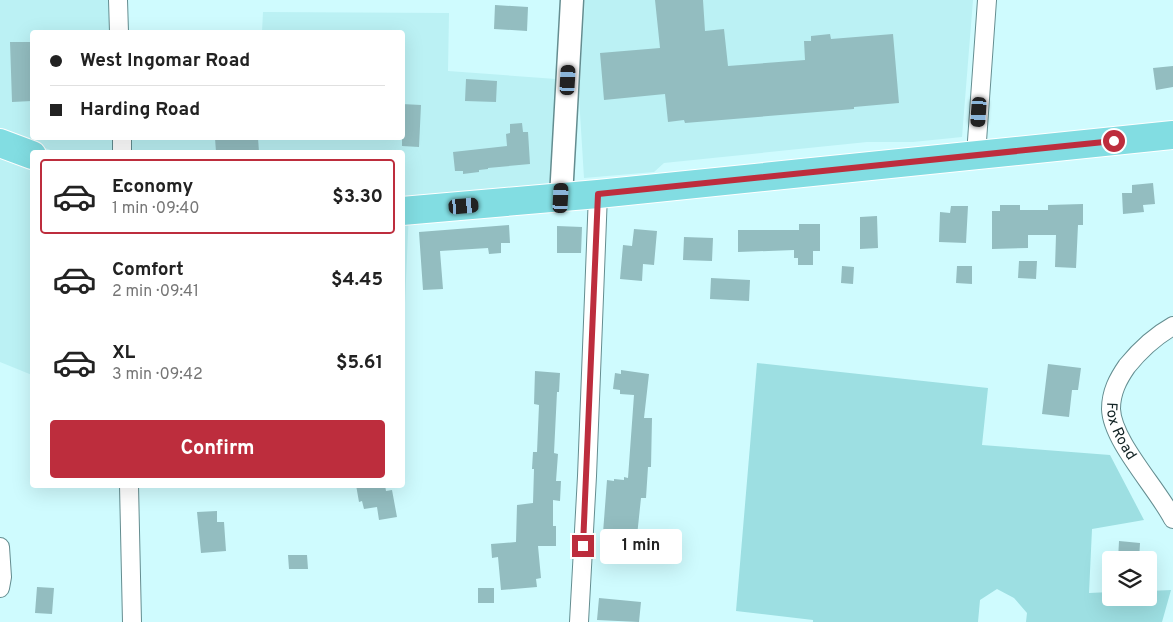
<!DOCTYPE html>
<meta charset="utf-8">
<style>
body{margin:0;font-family:Overpass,sans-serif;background:#f2f2f2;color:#222;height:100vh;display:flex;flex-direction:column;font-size:19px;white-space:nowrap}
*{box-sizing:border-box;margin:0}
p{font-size:16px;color:#767676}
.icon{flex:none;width:28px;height:28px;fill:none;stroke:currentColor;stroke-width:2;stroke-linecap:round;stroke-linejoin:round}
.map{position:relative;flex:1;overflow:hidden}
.details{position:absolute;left:30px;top:150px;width:375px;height:338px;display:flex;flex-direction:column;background:#fff;border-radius:5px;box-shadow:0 5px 20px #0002}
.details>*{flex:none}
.top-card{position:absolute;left:30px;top:30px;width:375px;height:110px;border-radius:5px;box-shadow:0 5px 20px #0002;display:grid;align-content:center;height:110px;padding:0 20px;background:#fff}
.tools{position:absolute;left:1102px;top:551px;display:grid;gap:10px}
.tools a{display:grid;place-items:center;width:55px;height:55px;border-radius:5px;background:#fff;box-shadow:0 5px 20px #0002;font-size:25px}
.end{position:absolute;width:22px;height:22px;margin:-11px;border:6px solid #bd2d3d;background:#fff;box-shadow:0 0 0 2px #fff}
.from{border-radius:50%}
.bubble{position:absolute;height:35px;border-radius:5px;background:#fff;box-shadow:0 5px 20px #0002;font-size:16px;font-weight:700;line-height:35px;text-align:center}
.car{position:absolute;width:15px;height:30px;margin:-15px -8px;border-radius:6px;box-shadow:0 0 4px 1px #0007;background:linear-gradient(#222 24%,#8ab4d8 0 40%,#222 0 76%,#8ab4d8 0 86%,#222 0)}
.top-card b{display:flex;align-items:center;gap:18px;height:48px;font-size:19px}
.top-card b+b{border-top:1px solid #e0e0e0}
.top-card i{width:12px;height:12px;background:#222}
ul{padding:9px 0 0;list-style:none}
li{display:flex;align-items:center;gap:15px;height:75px;margin:0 10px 8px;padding:0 10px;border:2px solid transparent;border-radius:5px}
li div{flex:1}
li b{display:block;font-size:19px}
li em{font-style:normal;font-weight:700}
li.selected{border-color:#bd2d3d}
li>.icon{width:45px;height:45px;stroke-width:1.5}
.cta{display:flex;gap:10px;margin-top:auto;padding:10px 20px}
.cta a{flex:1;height:58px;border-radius:5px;background:#bd2d3d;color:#fff;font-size:20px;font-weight:700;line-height:58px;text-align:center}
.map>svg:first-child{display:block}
.built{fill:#bbf1f4}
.green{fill:#9ddfe2}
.building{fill:#93bdc0}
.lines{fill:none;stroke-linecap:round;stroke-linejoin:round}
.minor-casing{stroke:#648d90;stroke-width:20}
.tertiary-casing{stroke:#648d90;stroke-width:25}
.primary-casing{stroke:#fff;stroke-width:30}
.minor{stroke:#fff;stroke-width:18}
.tertiary{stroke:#fff;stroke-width:22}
.primary{stroke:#82dde2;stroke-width:28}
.route{stroke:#bd2d3d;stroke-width:6}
.labels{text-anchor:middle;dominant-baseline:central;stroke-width:4;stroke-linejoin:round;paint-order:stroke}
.street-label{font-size:15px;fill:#132425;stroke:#cffbfe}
</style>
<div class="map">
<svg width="1173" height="622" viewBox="0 0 1173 622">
<rect width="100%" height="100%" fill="#cffbfe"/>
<path class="built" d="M0 0H118L119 32H32V138H402V32H262L263 12 449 13 448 71 556 79 550 187 403 200 402 152H56L0 132Z
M585 0H973L962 137 913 142H867L664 163 654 172 584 178 579 97Z
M0 143 32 155V375L0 362Z
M409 210 403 350 402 211Z"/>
<path class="green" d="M757 363 988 388 982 445 1110 455 1144 520 1092 529 1089 593 1111 592V598H1149V591L1171 590 1162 622H1026L1027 613 1014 598 997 589 980 600 978 622H813V620L736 611Z"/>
<path class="building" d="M655 0H703L705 31 724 29 728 66 805 60 804 41H811V36L830 34 831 39 893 34 899 103 854 107V109L685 123 684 120 668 122 665 94 604 100 600 53 660 48Z
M495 5 528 7 527 31 494 29Z
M10 42H32V101L12 102Z
M1173 66V87L1156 90 1153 68Z
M466 79 497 81 496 102 465 101Z
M402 104 421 105 419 147 402 146Z
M522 123 523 132H528L530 164 488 168V169L479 170V172L463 174V171H455L453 152 507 146 506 134 510 133V124Z
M215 138H258L259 152H216Z
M1153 183 1155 204 1143 205 1144 212 1123 214 1122 193H1132V185Z
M1083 204V225H1078L1076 268 1055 267 1056 235H1028V248L992 249V211H1000V205H1020V210H1048V205Z
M951 206H968L966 243 939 242 940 212 950 213Z
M877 216 878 248 860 249V217Z
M799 224H820V251H813V265H798V258H794V250L738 252V230H799Z
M509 225 510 243H501V253L489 254 488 248 440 251 443 289 423 290 419 232Z
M557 226 582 227 581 253H557Z
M634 229 657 231 654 265 643 264 642 281 620 279 623 245 632 246Z
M684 237 713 238 712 261 683 260Z
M1019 261H1037L1036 279 1018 278Z
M842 266 854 267 853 284 841 283Z
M957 266H972V284L956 283Z
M711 278 750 280 749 301 710 299Z
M1048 364 1081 368 1078 390H1072L1069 417 1042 414Z
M621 370 649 374 644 418H652L651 467H648L646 498H641L637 536 603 533 607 480 614 481V479L624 480V477L628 478 634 395 620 394V390L613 389 615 373 621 374Z
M535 371 560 373 559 392H557L554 453 558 454 556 481H561L560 501 553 500V526H556V546H538L541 578 536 579 537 587 501 590 498 557 492 558 491 544 516 542 517 505 533 503 534 469H532L533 452H537L539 405 534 404Z
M356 485H385L386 491 392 490 397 517 379 520 377 507 364 509 362 501 359 502Z
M217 511V522H224L226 551 201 553 197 512Z
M1119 541 1140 543 1139 560H1118Z
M288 555H307L308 569H289Z
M37 587 54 588 52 614 35 613Z
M478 588H494V603H478Z
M599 598 641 602 639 622 597 620Z"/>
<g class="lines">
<g class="minor-casing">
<g id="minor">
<path d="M118 0 119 32"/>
<path d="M122 138V152"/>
<path d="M976 155 987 0"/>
<path id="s1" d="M1173 326C1155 336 1140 350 1127 366 1118 379 1111 392 1111 409 1112 441 1157 488 1173 519"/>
<path d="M129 485 132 622"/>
<path d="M0 547 2 577 0 588"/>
<path d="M579 622 587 476 598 194"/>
</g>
</g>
<g class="tertiary-casing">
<path id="tertiary" d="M561 197 572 0"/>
</g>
<g class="primary-casing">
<path id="primary" d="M0 143 32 155
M402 211 598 194 1173 135"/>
</g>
<use href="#minor" class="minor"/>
<use href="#tertiary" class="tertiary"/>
<use href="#primary" class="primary"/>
</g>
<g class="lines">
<path class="route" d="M583 546 598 194 1114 141"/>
</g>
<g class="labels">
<g class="street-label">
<text stroke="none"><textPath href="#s1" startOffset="132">Fox Road</textPath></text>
</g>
</g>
</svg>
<div class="tools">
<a><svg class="icon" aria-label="layers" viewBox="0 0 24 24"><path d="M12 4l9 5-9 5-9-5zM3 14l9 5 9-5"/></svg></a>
</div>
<i class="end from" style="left:1114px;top:141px"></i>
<i class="end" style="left:583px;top:546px"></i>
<div class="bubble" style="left:600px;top:529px;width:82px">1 min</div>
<i class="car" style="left:568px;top:80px;rotate:3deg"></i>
<i class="car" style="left:979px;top:112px;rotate:184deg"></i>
<i class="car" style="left:561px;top:198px;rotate:3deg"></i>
<i class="car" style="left:464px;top:206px;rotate:85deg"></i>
<div class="top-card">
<b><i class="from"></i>West Ingomar Road</b>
<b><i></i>Harding Road</b>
</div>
<section class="details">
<ul>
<li class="selected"><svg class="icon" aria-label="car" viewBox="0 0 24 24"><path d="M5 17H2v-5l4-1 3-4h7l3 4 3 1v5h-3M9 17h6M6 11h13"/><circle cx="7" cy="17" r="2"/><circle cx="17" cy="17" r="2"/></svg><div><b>Economy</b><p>1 min · 09:40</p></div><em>$3.30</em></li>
<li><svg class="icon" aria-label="car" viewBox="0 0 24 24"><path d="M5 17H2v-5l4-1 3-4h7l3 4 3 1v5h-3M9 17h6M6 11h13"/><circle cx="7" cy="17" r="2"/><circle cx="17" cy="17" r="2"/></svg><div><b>Comfort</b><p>2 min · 09:41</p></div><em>$4.45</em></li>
<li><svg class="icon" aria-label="car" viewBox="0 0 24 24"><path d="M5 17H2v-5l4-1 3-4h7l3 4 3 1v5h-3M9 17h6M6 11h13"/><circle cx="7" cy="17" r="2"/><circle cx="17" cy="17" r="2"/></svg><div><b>XL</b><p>3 min · 09:42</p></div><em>$5.61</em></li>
</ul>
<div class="cta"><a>Confirm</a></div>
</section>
</div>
